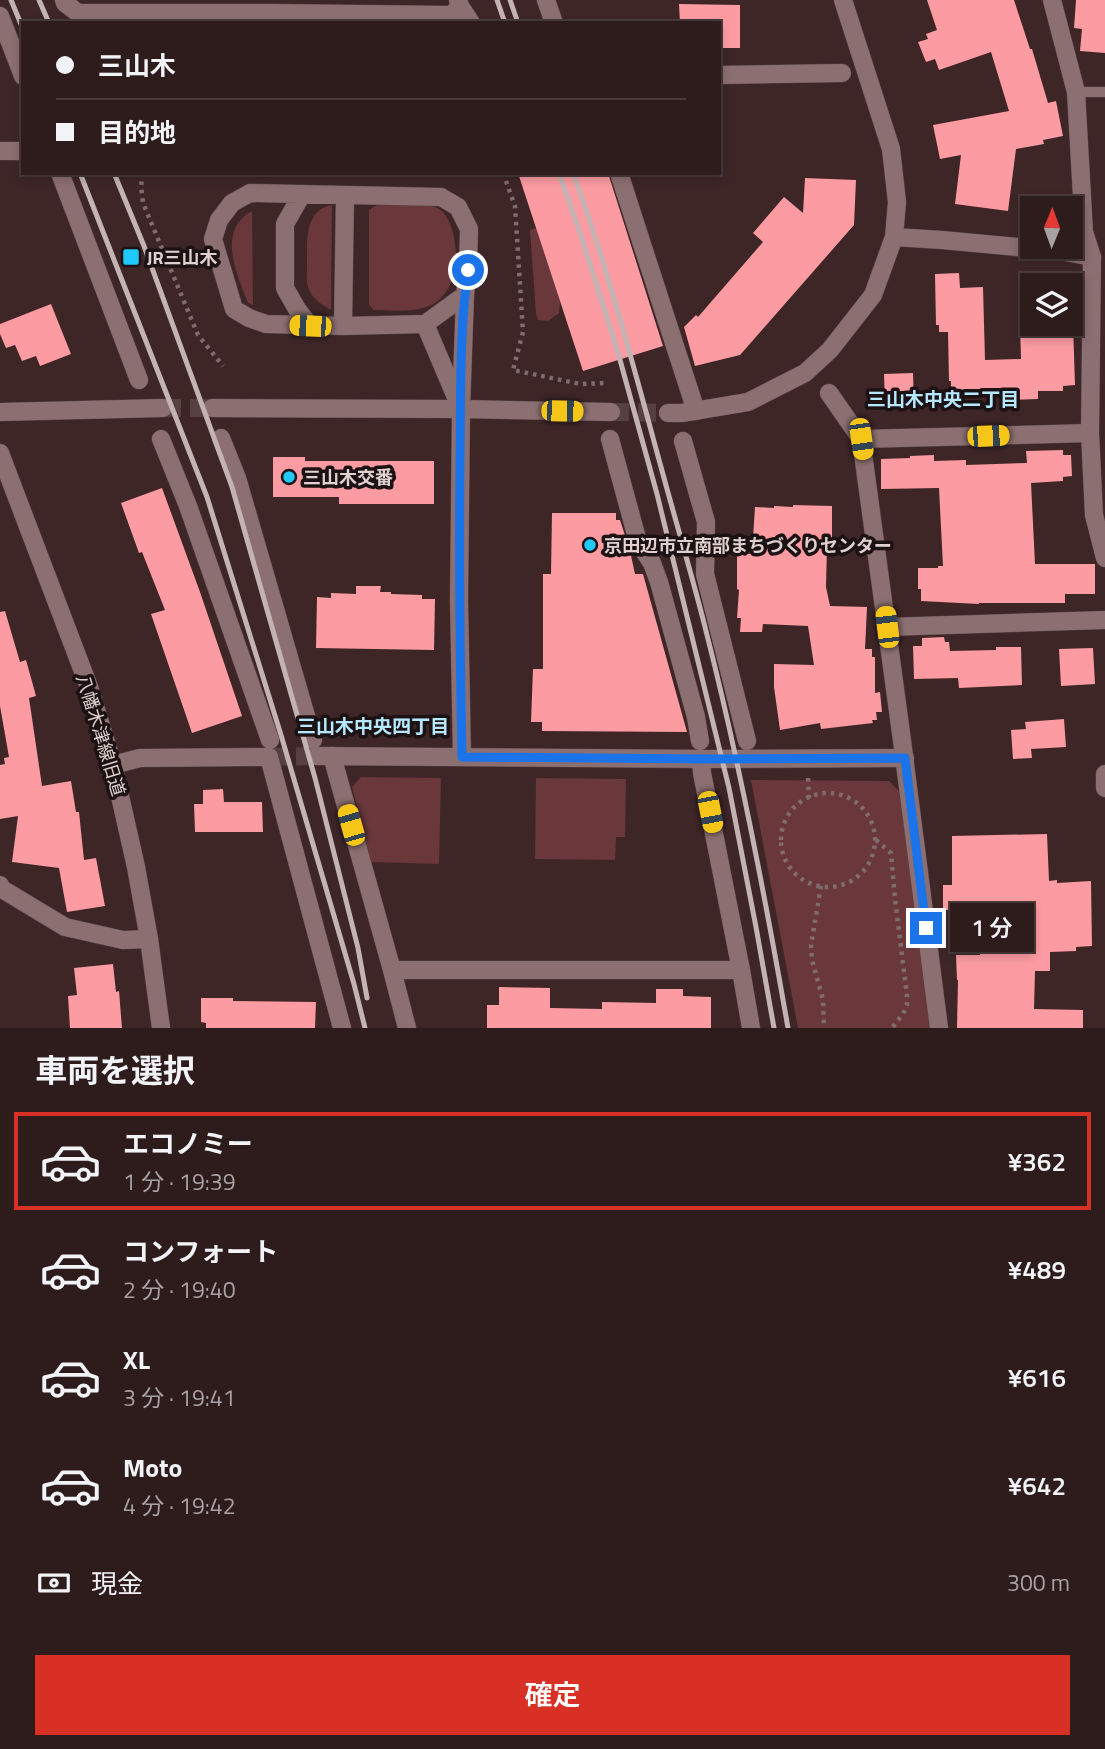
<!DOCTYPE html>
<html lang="ja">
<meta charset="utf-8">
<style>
body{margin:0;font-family:"Titillium Web","Noto Sans JP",sans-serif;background:#3a292a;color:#f1f3f6;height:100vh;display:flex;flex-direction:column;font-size:26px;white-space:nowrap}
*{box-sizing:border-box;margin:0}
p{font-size:23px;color:#a7a1a4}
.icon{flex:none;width:38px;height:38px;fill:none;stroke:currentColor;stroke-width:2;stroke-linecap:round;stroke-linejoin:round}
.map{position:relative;height:1028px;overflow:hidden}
.details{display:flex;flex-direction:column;background:#2e1c1d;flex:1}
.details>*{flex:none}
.top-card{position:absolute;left:21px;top:21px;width:700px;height:154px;border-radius:0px;box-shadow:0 4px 10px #0003,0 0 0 2px #493a3b;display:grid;align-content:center;height:154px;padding:0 35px;background:#2e1c1d}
.needle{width:46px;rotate:1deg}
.controls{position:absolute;left:1020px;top:196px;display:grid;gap:14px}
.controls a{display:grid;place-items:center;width:63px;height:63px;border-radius:0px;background:#2e1c1d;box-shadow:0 4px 10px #0003,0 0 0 2px #493a3b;font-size:35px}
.end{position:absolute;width:32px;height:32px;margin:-16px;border:9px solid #1a73e8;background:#fff;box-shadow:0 0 0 4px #fff}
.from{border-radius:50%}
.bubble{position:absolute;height:49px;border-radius:0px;background:#2e1c1d;box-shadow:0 4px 10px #0003,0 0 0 2px #493a3b;font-size:23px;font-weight:600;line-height:49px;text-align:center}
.car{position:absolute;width:21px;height:42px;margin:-21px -10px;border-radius:9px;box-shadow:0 0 5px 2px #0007;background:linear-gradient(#f5c518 24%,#345 0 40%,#f5c518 0 76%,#345 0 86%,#f5c518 0)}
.top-card b{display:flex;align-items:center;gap:24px;height:66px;font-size:26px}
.top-card b+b{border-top:2px solid #493a3b}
.top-card i{width:18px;height:18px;background:#f1f3f6}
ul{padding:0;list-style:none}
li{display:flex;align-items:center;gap:21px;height:98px;margin:0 14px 10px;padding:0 21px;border:4px solid transparent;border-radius:0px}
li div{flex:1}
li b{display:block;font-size:26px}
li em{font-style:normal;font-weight:600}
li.active{border-color:#d93025}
li>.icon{width:63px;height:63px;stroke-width:1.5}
h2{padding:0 35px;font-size:32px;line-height:84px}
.pay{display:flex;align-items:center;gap:18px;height:77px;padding:0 35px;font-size:26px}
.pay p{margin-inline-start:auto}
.cta{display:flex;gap:14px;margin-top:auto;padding:14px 35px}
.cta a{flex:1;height:80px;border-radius:0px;background:#d93025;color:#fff;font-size:28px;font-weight:600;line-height:80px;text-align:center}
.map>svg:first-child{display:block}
.green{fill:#6a373b}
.building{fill:#fc9ba2}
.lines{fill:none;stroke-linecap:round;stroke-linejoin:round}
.secondary-tunnel{stroke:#564040;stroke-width:18;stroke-dasharray:18 9;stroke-linecap:butt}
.lane-casing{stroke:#594446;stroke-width:11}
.street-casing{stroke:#594446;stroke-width:19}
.secondary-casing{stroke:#594446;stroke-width:19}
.path{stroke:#816c6d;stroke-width:4.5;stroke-dasharray:3.5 5;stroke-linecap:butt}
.lane{stroke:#8c6f70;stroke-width:10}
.street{stroke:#8c6f70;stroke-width:18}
.secondary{stroke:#8c6f70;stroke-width:18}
.rail{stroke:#c4b3b3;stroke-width:5}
.route{stroke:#1a73e8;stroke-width:9}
.poi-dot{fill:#1fc9fd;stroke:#1d1213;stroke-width:2.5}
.labels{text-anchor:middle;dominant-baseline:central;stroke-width:7;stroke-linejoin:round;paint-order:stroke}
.poi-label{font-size:18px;font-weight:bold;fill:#e0d0d0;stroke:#1d1213;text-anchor:start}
.street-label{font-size:18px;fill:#e0d0d0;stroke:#1d1213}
.neighbourhood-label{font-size:19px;font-weight:bold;fill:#b5e8fe;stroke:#1d1213}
</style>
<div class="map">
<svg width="1105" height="1028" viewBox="0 0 1105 1028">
<rect width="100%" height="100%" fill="#3e2627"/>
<path class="green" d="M332 205 331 310C322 305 311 298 308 287 306 281 307 271 307 265 307 242 304 210 332 205Z
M377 205C389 205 428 203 437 208 455 216 458 256 455 273 453 280 447 292 442 297 426 315 395 310 374 310L369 305V210Z
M252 211 253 305 248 303C237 274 216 231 252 211Z
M536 228 560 301 559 313 548 321 538 320 536 314 530 230Z
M361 777 441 778 439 864 371 862 352 787Z
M536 778 626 779 625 837H616L615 860 535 859Z
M751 780 889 781 899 791 932 1028H798Z"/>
<path class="building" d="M927 0H1014L1030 49H1032L1048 103 1056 101 1063 136 1043 140 1044 144 1016 149 1008 211 955 204 961 155 940 159 933 125 1009 111 991 52 939 70 935 59 926 62 918 42 928 39 926 34 937 30Z
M1076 0H1105V53L1080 51 1082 29 1074 28Z
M679 4 740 5V48H719V23H680Z
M518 173H608L663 346 583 371Z
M805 178 856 180 854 225 740 355 695 366 684 327 696 315 698 317 763 242 753 233 784 197 803 213Z
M959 273 960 288 983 287 985 360 1021 359 1020 324H1073L1075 385 1063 386V391H1038V399L1011 400V394L951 396V381H949L948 332H939V325H936L935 274Z
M1071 288H1080V322H1071Z
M51 304 71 354 40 366 36 356 22 361 15 345 6 348 0 334V324Z
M913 373 914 405 885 406 884 374Z
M1063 450V455H1071L1072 476 1063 477V481L1031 483 1035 564H1095V594H1065V603H979V604L921 601V589H918V568H938V566H943L939 488 881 489V459L910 458V456L934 455V461L966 460V465L1027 463 1026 451Z
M273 457H305V461H434V504H339V497H273Z
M162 488 200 592 242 716 192 733 151 614 165 610 142 552 139 553 121 503Z
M793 505 832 506V545H827L826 587 830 606 867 607 865 649H872V657H875V693L880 692 882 712H876L877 720H872L873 723 821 729 820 723 780 730 774 687V664L814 665 808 626 763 624 762 632H740L741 618H737L739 590 737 589V553L752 554 755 507 774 508V506L793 507Z
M552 513H616V520H620L630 551 635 574H643L687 732 542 731V722H531L533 669H543V574H551Z
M356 586H381L380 592H391V594L422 595V599H435L434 650 316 648 317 597 331 598V593L356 594Z
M5 611 20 662 26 660 36 696 29 698 42 786 71 781 76 812H79L84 860 96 858 105 906 67 912 59 868 12 862 18 816 0 819V765L5 764 4 758 9 757 0 706V612Z
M944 637 945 642H949L950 651 996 650V647H1021L1022 685 959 688 958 678 914 679 913 646H922V638Z
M1093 648 1095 684 1061 686 1059 649Z
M1064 719 1066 747 1031 749 1032 758 1013 759 1011 730 1026 729 1025 722Z
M223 789 224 802H262L263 832H195L194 804H203V790Z
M1047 834 1049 881 1057 880V883L1091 881 1092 946 1076 947V951L1050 952V971H1035L1034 1009 1083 1010V1028H957L958 980H957L956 955H980L979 910H943V885H952V836Z
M113 964 116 992 119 991 122 1028H70L68 996 77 995 74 968Z
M499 987 550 988V1008L602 1009V1002L656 1003V989H683V996L711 997V1028H487V1005H499Z
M201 998H233V1001L316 1002 315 1028H206V1023L201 1022Z"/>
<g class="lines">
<path class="secondary-tunnel" d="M163 408H212
M611 412 668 413
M269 757 316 756"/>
<g class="lane-casing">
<path id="lane" d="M1076 92H1105"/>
</g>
<g class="street-casing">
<path id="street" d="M64 0 65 3 78 13H270L452 15 460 6 458 0
M546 0 554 23
M460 6 471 23
M0 16 23 76
M719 75 842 73
M0 151H23
M60 173 139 380
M619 173 696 411
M302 194 285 224V288L297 309 310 326
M425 324 458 402
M343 326 345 195
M829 393 861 439 901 733 939 1028
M461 409 465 295 468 269 469 229 458 207 441 197 250 193 232 203 219 220 213 239 234 309 249 318 266 324 343 326 425 324 465 295
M1090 433 1094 515 1105 558
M221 438 237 478 313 740
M161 439 188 506 270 740
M610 439 638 542 652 563 659 582 696 717 700 741
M861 439 1090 433 1092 257 1084 232 1076 92 1052 0
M683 441 706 522 705 574 747 741
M887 627 1105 620
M332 756 392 970H741L751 1028
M269 757 342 1028
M701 759 702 773 741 970
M1105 774V788
M0 885 2 889 65 927 123 940 149 939
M392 970 407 1028"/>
</g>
<g class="secondary-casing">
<path id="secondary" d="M894 237 942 240 1060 251 1092 257
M212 408 461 409 611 412
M461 409 459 600 462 757
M0 412 163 408
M668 413H682L748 402 805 373 830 350 873 295 894 237 897 202 891 149 843 0
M0 453 89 687 113 765 136 867 149 939 161 1028
M316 756 710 759 905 758
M113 765 140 758 269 757"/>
</g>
<path class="path" d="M143 173 141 186 143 203 198 335 223 366
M503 173 515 206 523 332 513 370 580 384 605 383
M808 778 809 798
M781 840a47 47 0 1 1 94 0a47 47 0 1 1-94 0Z
M876 840 891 853 895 899 907 996V1005L903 1014 892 1028
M821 886 811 945 812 960 823 1000 824 1028"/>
<use href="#lane" class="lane"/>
<use href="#street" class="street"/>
<use href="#secondary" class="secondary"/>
<path class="rail" d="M11 0 23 29
M39 0 49 23
M497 0 505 23
M510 0 518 23
M80 173 207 497 281 735 354 984 365 1028
M114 173 144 246 232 487 315 778 358 948 367 998
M559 173 581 236 617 349 657 494 729 788 756 927 774 1028
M573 173C608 269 634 368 661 467 676 523 693 578 707 635 740 764 765 896 788 1028"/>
</g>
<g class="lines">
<path class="route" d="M468 270C459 332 461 399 460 462 459 561 460 659 462 757L710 759 905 758 926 928"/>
</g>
<g class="poi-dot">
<rect x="122" y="248" width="18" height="18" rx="3.5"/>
<circle cx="289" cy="477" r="7"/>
<circle cx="590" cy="545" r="7"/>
</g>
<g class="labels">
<g class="poi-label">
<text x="147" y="257">JR三山木</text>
<text x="303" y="477">三山木交番</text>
<text x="604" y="545">京田辺市立南部まちづくりセンター</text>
</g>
<g class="street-label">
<text transform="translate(101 735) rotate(73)">八幡木津線旧道</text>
</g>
<g class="neighbourhood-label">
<text x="943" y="398">三山木中央二丁目</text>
<text x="373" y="725">三山木中央四丁目</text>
</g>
</g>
</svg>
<div class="controls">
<a><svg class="needle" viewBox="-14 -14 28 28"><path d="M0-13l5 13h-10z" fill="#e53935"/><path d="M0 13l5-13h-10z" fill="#a7a1a4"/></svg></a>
<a><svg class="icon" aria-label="layers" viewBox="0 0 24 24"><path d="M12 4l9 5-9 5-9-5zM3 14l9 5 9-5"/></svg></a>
</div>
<i class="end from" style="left:468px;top:270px"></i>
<i class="end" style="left:926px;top:928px"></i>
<div class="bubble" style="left:950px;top:903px;width:84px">1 分</div>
<i class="car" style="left:310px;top:326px;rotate:272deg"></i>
<i class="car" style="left:562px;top:411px;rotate:91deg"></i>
<i class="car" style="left:988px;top:436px;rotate:88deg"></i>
<i class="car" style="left:861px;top:439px;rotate:172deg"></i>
<i class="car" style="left:887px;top:627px;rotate:353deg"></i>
<i class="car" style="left:710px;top:812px;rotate:169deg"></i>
<i class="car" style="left:351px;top:825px;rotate:344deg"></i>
<div class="top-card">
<b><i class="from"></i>三山木</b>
<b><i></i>目的地</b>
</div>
</div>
<section class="details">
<h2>車両を選択</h2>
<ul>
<li class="active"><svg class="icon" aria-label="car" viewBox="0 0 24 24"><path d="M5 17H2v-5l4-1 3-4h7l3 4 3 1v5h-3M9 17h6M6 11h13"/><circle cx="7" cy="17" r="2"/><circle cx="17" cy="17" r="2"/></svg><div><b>エコノミー</b><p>1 分 · 19:39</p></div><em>¥362</em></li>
<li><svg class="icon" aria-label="car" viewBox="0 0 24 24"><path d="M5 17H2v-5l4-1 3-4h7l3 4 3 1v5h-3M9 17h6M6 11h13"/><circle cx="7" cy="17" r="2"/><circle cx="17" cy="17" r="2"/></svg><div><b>コンフォート</b><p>2 分 · 19:40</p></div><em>¥489</em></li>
<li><svg class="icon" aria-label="car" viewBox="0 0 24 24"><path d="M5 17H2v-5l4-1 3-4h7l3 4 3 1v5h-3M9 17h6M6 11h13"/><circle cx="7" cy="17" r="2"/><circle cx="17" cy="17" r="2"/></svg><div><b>XL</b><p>3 分 · 19:41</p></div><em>¥616</em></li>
<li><svg class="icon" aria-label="car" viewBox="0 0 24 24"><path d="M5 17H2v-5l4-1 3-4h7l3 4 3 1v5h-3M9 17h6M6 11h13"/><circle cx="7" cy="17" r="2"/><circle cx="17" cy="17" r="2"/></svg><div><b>Moto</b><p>4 分 · 19:42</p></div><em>¥642</em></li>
</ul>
<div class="pay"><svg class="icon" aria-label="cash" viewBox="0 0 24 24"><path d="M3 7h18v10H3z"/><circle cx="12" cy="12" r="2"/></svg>現金<p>300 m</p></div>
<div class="cta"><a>確定</a></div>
</section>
